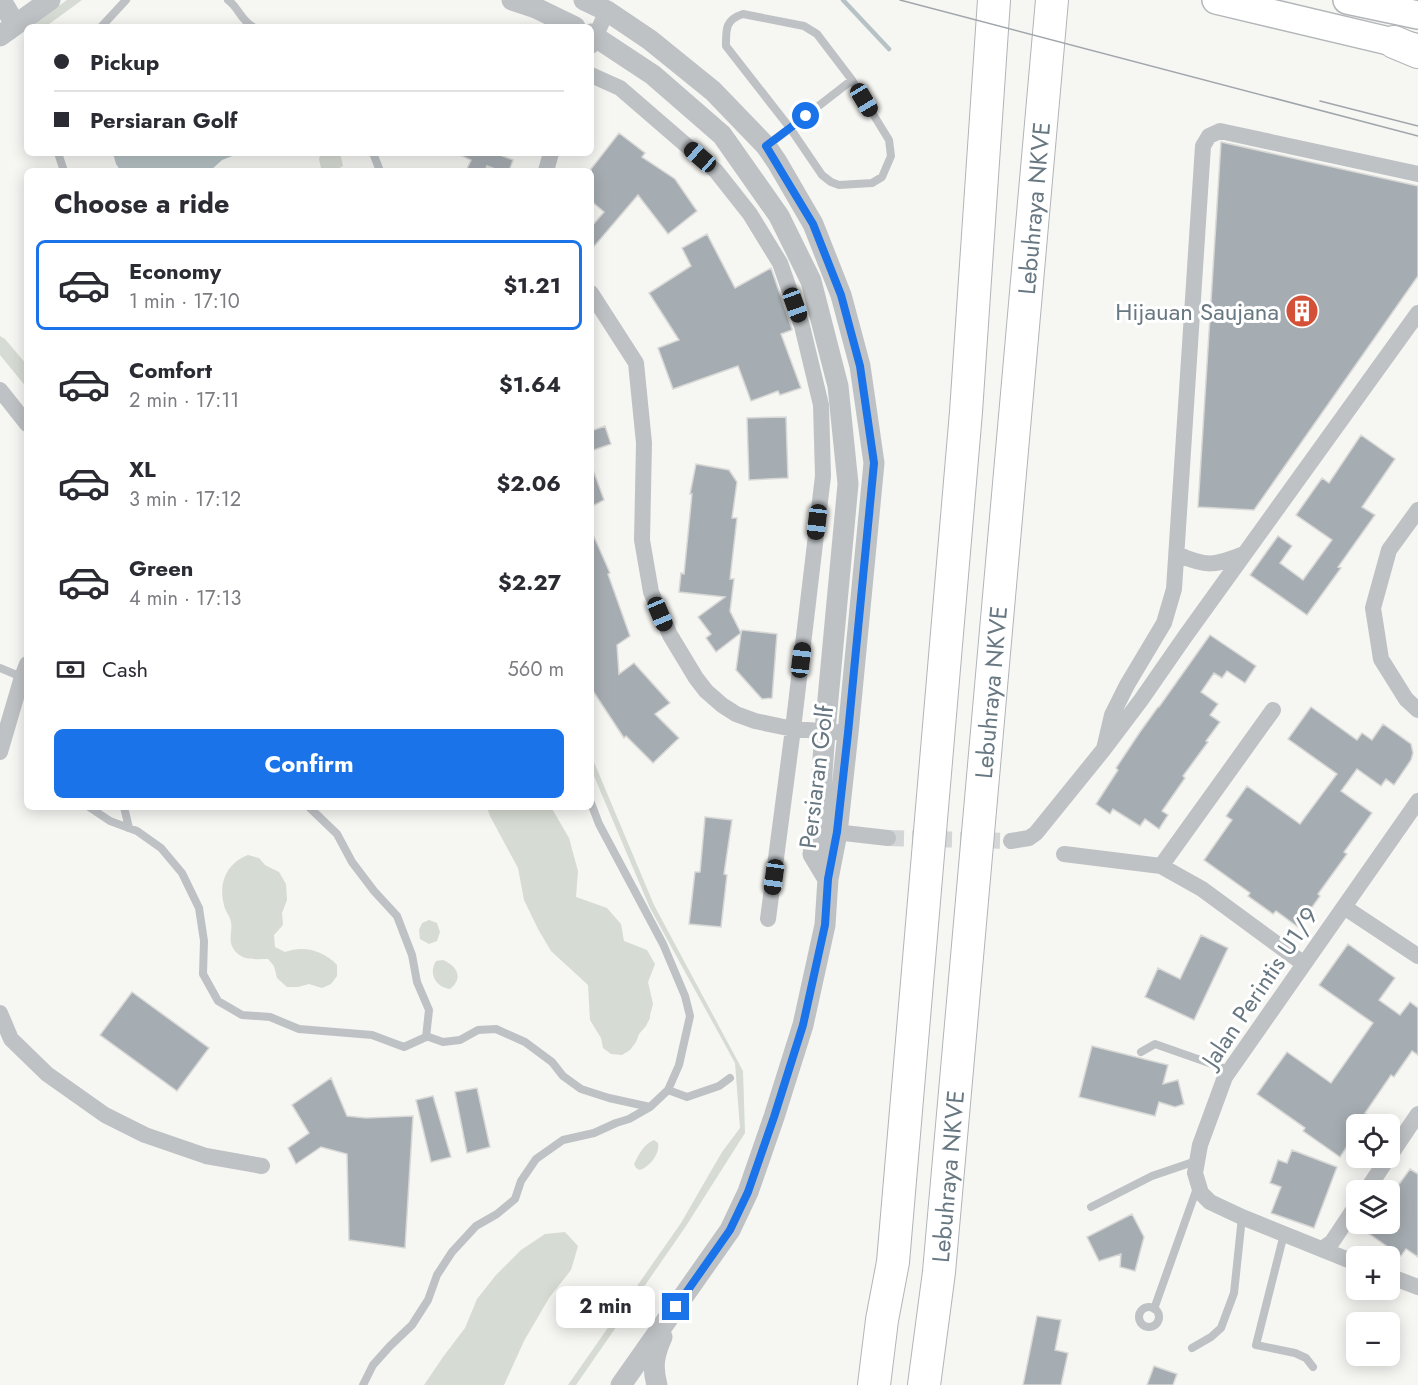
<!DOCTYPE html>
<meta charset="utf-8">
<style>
body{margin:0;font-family:Jost,sans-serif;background:#f2f2f3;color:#2b2b33;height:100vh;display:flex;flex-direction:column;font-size:22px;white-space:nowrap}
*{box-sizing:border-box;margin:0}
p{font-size:20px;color:#7c7c81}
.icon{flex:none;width:33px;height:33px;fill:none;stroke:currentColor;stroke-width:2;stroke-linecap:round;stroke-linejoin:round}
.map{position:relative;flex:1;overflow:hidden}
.drawer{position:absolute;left:24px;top:168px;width:570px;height:642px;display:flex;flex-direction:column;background:#fff;border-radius:9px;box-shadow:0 3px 15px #0003}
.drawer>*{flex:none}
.guide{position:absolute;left:24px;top:24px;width:570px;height:132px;border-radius:9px;box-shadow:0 3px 15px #0003;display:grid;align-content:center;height:132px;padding:0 30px;background:#fff}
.tools{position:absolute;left:1346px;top:1114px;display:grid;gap:12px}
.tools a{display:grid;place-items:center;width:54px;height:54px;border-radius:9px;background:#fff;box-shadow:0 3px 15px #0003;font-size:30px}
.end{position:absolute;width:27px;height:27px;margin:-14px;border:8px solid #1a73e8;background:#fff;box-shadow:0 0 0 3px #fff}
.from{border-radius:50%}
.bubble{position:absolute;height:42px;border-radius:9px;background:#fff;box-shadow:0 3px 15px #0003;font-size:20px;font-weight:700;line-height:42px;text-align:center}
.car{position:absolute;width:18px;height:36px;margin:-18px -9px;border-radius:8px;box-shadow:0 0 4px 2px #0007;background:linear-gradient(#222 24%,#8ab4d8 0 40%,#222 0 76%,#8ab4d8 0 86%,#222 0)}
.guide b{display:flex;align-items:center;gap:21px;height:57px;font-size:22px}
.guide b+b{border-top:2px solid #e1e1e2}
.guide i{width:15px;height:15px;background:#2b2b33}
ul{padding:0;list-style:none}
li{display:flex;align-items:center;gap:18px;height:90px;margin:0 12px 9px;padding:0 18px;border:3px solid transparent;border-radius:9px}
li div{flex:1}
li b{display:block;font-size:22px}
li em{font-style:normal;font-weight:700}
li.current{border-color:#1a73e8}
li>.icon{width:54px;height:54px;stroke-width:1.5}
h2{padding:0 30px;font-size:27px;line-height:72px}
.pay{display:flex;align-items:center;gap:15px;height:66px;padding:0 30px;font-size:22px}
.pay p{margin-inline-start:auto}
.action{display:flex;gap:12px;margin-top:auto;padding:12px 30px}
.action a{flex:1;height:69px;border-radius:9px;background:#1a73e8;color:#fff;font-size:24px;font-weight:700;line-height:69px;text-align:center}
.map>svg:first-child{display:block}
.green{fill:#d6dbd3}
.water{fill:#b6c2c5}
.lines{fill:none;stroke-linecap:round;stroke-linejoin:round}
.stream{stroke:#b6c2c5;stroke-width:4.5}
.building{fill:#a6adb2;stroke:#d8d8d6;stroke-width:1.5}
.minor-tunnel{stroke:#d2d6d7;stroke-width:16;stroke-dasharray:16 8;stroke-linecap:butt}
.primary-casing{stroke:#b2b6b9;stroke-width:30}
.motorway-casing{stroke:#b1b5b8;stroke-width:34}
.service{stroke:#bec2c5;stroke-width:8}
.minor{stroke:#bec2c5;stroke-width:16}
.tertiary{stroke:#bec2c5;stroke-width:21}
.primary{stroke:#fff;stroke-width:27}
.motorway{stroke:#fff;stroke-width:32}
.tram{stroke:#a0a6ab;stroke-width:1.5}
.route{stroke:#1a73e8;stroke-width:8}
.labels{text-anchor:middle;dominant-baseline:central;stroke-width:6;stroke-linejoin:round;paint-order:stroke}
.street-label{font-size:24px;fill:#687882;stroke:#fff}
.poi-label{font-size:24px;fill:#687882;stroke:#fff;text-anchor:end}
</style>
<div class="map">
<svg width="1418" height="1385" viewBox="0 0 1418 1385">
<rect width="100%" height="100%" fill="#f6f6f3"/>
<path class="green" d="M67 0H82L45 27H29Z
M321 153H340L343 166C335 171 330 173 321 168L319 159Z
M0 336 5 339 27 365V388L0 355Z
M591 755 654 905 743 1071 745 1133 686 1226 576 1385H568L681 1223 722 1152 740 1128 735 1063 650 908 591 769Z
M487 807H551L569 838 578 871 576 897 607 908 621 924 624 941 647 950 655 964 648 982 653 1004 650 1015V1018L646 1026 639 1034 636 1042 630 1050 622 1055 611 1054 603 1048 601 1038 590 1020 588 985 551 951 538 929 524 900 518 868 490 816Z
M248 855 259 858 265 865 279 872 286 884 287 900 282 913 283 925 274 935 275 947 285 952C304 945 324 951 337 965V976L331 984 322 988 309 984 298 987H287L277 978 274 966 268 959C258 959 245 961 237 953 226 942 233 934 231 922 230 916 225 911 224 905 218 883 227 863 248 855Z
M429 920 437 923 440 932 437 941 429 944 420 939 419 930 422 923Z
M443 960C457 966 464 978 450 989 436 987 428 974 436 961Z
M654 1140 658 1143C660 1154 650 1166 640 1170L636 1168 634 1164C639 1154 644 1144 654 1140Z
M565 1232 578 1246 571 1270 549 1298 524 1341 504 1385H424L443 1357 465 1328 477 1299 496 1275 521 1250 545 1234Z"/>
<path class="water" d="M113 153H240L222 160 210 171H121L116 164Z"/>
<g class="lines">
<path class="stream" d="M843 0 889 49"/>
</g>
<path class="building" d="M619 133 645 153 642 157 675 179 697 211 668 234 638 195 591 250V227L604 212 591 201V169Z
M1221 142 1418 186V276L1254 510 1198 507Z
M456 153H495L513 160 509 171H500L487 166 485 171H466L471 160Z
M707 234 735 288 771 268 792 329V330L781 334 801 388 780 395 778 391 751 401 738 366 673 389 658 348 679 340 649 293 691 266 682 248Z
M786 417 788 478 749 480 747 418Z
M605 426 611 444 591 451V431Z
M1361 435 1395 459 1362 507 1375 515 1338 567 1341 568 1307 615 1250 575 1278 536 1292 546 1280 563 1303 580 1332 540 1296 515 1322 478 1329 483Z
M696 464 729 470 737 482 732 518H737L730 579H734L730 611 741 633 742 630 777 634 772 698 762 699 736 670 741 633 716 652 706 638 711 634 698 617 725 597 679 592 681 573 684 574 692 494H690Z
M592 467 604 500 591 507V468Z
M591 530 610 573 608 574 630 636 617 645 619 674 634 663 670 703 655 714 679 738 653 763 626 736 624 738 591 688Z
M1210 635 1256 666 1245 683 1227 671 1222 678 1214 673 1201 692 1218 704 1210 715 1220 722 1206 741 1208 742 1183 776 1185 778 1162 811 1168 815 1159 829 1145 819 1140 826 1113 809 1110 814 1096 804 1118 770 1116 768 1140 732 1158 707H1159Z
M1311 707 1357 740 1362 733 1372 740 1383 724 1411 744 1413 753 1411 760 1394 785 1386 779 1381 786 1357 769 1341 791 1372 813 1344 852 1347 854 1318 894 1320 896 1298 927 1276 911 1273 914 1248 896 1250 893 1204 860 1232 820 1226 816 1247 786 1300 824 1337 774 1288 739Z
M705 817 732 820 724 874 727 875 721 927 689 924 695 872H700Z
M1201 935 1228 948 1194 1020 1145 997 1158 968 1180 979Z
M1348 944 1395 978 1379 1000 1400 1015 1410 1002 1418 1008V1055L1412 1051 1394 1077 1391 1075 1365 1113 1382 1125H1356V1142H1350L1340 1157 1303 1131 1305 1128 1257 1094 1287 1052 1331 1083 1373 1023 1319 985Z
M132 992 209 1048 177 1091 100 1035Z
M1092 1046 1168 1065 1163 1084 1178 1080 1184 1104 1175 1107 1159 1102 1155 1116 1079 1097Z
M331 1078 347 1116 366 1118 413 1116 405 1248 349 1240 347 1154 321 1147 296 1164 288 1148 309 1133 292 1105Z
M477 1088 490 1147 467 1153 455 1092Z
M433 1096 451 1157 431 1162 416 1100Z
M1292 1150 1337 1167 1314 1228 1271 1213 1281 1187 1270 1183 1278 1160 1287 1163Z
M1410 1169 1418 1174V1257L1406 1249 1401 1256 1368 1233 1375 1224H1389V1198Z
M1132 1214 1144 1237 1135 1271 1120 1267 1121 1254 1099 1261 1087 1237Z
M1037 1316 1061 1320 1055 1350 1068 1353 1061 1385H1023Z
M1154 1366 1177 1374 1173 1385H1147Z"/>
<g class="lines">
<path class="minor-tunnel" d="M888 838 1011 841"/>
<g class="primary-casing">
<path id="primary" d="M1216 0 1414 47
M1347 0 1418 15"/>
</g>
<g class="motorway-casing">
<g id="motorway">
<path d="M1394 42 1418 52"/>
<path d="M874 1385 882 1320 893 1262 966 412 994 0"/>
<path id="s1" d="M924 1385 939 1272 1052 0"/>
</g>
</g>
<path class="service" d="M228 0C239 8 240 19 253 27
M743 14 804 26 817 34 852 80 889 140 891 156 882 177 872 183 839 185 831 182 822 175 790 128 726 46C726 29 725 20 743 14Z
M101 27 126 0
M767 146 852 80
M58 153 64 171
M373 153 380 171
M0 668 24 678
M89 807 110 821 137 831 161 848 182 873 199 908 204 941 203 974 218 1001 242 1015 270 1017 299 1029 372 1035 404 1047 426 1037 429 1010 417 982 412 955 397 916 374 891 352 862 337 834 309 807
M124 807 129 828
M426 1036 443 1042 460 1040 478 1030 496 1029 525 1042 552 1062 563 1076 581 1089 609 1098 650 1107 668 1090 679 1065 690 1016 685 996 663 944 599 824 591 803
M1141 1052 1155 1044 1229 1070
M668 1090 687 1097 719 1086 730 1078
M1091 1207 1152 1176 1196 1161
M1284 1234 1256 1345 1295 1353 1306 1358 1313 1367
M1139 1317a10 10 0 1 1 20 0a10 10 0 1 1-20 0Z
M1154 1309 1197 1188
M1192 1348 1211 1337 1221 1328 1234 1293 1242 1217
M363 1385 373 1365 390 1346 412 1325 428 1300 437 1275 452 1252 476 1226 497 1214 515 1199 521 1181 536 1159 563 1140 594 1133 616 1123 629 1119 650 1107"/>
<path class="minor" d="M591 46 607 11
M591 75 620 88 716 171 750 214 780 263 802 326 821 405 823 476 793 729 768 919
M546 171 551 153
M591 293 636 363 644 443 642 540 651 592 670 635 696 678 706 691 722 705 736 714 755 721 793 729 848 733
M0 390 27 424
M1418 510 1389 550 1373 608 1381 659 1406 699 1418 710
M1177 554C1206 567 1215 566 1244 554
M1104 749 1112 715 1127 685 1164 623 1174 589 1203 146 1209 136 1220 131 1418 174
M0 752 22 677 27 664
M826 831 888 838
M1011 841 1029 838 1036 833 1104 749 1141 700 1184 638 1418 313
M1064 854 1161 866 1202 889 1304 964
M1161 866 1273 710
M1344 907 1418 956
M0 1013 11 1039 47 1074 105 1115 145 1135 206 1156 262 1166
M1389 1157 1418 1114
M1366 1191 1388 1158
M1322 1249 1332 1242 1356 1206
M1356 1263 1242 1217 1210 1202 1201 1193 1195 1173 1200 1145 1225 1077 1418 801
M1389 1276 1418 1287"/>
<path class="tertiary" d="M512 0 536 8 575 27
M584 0 607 11 650 40 713 91 766 146 777 162 813 224 841 295 860 366 874 463 848 733 837 833 828 879 825 925 803 1025 774 1117 748 1192 730 1230 621 1385
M2 2 15 24
M591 34 653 75 722 135 779 216 811 281 838 386 848 484 825 731 818 830 813 854 828 879
M0 36 50 0
M657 1385C652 1367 654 1354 662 1337"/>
<use href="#primary" class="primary"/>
<use href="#motorway" class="motorway"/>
<path class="tram" d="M900 0 1418 136
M1320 101 1418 126"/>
</g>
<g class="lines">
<path class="route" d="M676 1307 730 1230 748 1192 774 1117 803 1025 825 925 828 879 837 832 848 733 874 463 860 366 841 295 813 224 766 146 806 116"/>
</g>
<defs>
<g id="building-disc" transform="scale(1.725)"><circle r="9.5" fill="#d45036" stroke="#fff"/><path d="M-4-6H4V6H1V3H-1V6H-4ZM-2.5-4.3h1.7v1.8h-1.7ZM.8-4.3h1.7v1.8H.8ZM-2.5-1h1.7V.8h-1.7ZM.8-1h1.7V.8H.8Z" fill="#fff"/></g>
</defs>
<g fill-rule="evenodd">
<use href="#building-disc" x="1302" y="311"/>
</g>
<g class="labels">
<g class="street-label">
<text stroke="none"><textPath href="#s1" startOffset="1182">Lebuhraya NKVE</textPath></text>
<text stroke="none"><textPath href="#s1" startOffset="696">Lebuhraya NKVE</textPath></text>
<text transform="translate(816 777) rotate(-83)">Persiaran Golf</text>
<text transform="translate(1260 987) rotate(-56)">Jalan Perintis U1/9</text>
<text stroke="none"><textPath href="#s1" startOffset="210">Lebuhraya NKVE</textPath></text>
</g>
<g class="poi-label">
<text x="1279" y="311">Hijauan Saujana</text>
</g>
</g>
</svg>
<div class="tools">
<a><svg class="icon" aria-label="locate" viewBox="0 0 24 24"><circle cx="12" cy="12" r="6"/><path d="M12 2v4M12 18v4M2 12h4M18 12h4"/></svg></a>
<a><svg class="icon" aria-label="layers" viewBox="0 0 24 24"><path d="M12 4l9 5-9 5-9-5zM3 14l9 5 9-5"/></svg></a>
<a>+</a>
<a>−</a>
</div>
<i class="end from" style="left:806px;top:116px"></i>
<i class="end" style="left:676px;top:1307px"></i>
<div class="bubble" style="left:556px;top:1286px;width:99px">2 min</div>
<i class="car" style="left:864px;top:100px;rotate:149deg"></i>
<i class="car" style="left:700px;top:157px;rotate:311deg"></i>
<i class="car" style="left:795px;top:305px;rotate:160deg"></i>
<i class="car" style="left:817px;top:522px;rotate:187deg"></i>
<i class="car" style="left:660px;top:614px;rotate:157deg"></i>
<i class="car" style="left:801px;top:660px;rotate:7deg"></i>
<i class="car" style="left:774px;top:877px;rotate:188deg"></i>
<div class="guide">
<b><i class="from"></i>Pickup</b>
<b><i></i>Persiaran Golf</b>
</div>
<section class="drawer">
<h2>Choose a ride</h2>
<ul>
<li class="current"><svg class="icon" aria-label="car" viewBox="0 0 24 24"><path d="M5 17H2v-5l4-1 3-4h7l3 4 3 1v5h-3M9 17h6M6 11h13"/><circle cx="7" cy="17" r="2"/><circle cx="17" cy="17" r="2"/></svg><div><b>Economy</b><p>1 min · 17:10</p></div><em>$1.21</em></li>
<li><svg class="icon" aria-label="car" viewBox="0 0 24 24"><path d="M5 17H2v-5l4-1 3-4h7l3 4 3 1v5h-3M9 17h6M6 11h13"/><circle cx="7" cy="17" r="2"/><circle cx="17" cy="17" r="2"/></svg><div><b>Comfort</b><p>2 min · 17:11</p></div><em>$1.64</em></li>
<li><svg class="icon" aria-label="car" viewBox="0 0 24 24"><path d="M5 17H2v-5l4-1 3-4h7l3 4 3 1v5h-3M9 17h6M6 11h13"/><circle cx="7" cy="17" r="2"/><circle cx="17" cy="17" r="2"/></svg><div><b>XL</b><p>3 min · 17:12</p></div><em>$2.06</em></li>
<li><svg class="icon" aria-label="car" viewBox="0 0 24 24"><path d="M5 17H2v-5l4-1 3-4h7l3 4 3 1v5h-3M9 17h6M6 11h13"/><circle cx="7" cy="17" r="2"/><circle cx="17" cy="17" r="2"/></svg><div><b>Green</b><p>4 min · 17:13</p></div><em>$2.27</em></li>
</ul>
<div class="pay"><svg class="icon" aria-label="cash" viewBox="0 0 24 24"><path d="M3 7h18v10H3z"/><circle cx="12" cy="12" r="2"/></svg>Cash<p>560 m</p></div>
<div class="action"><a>Confirm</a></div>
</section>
</div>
